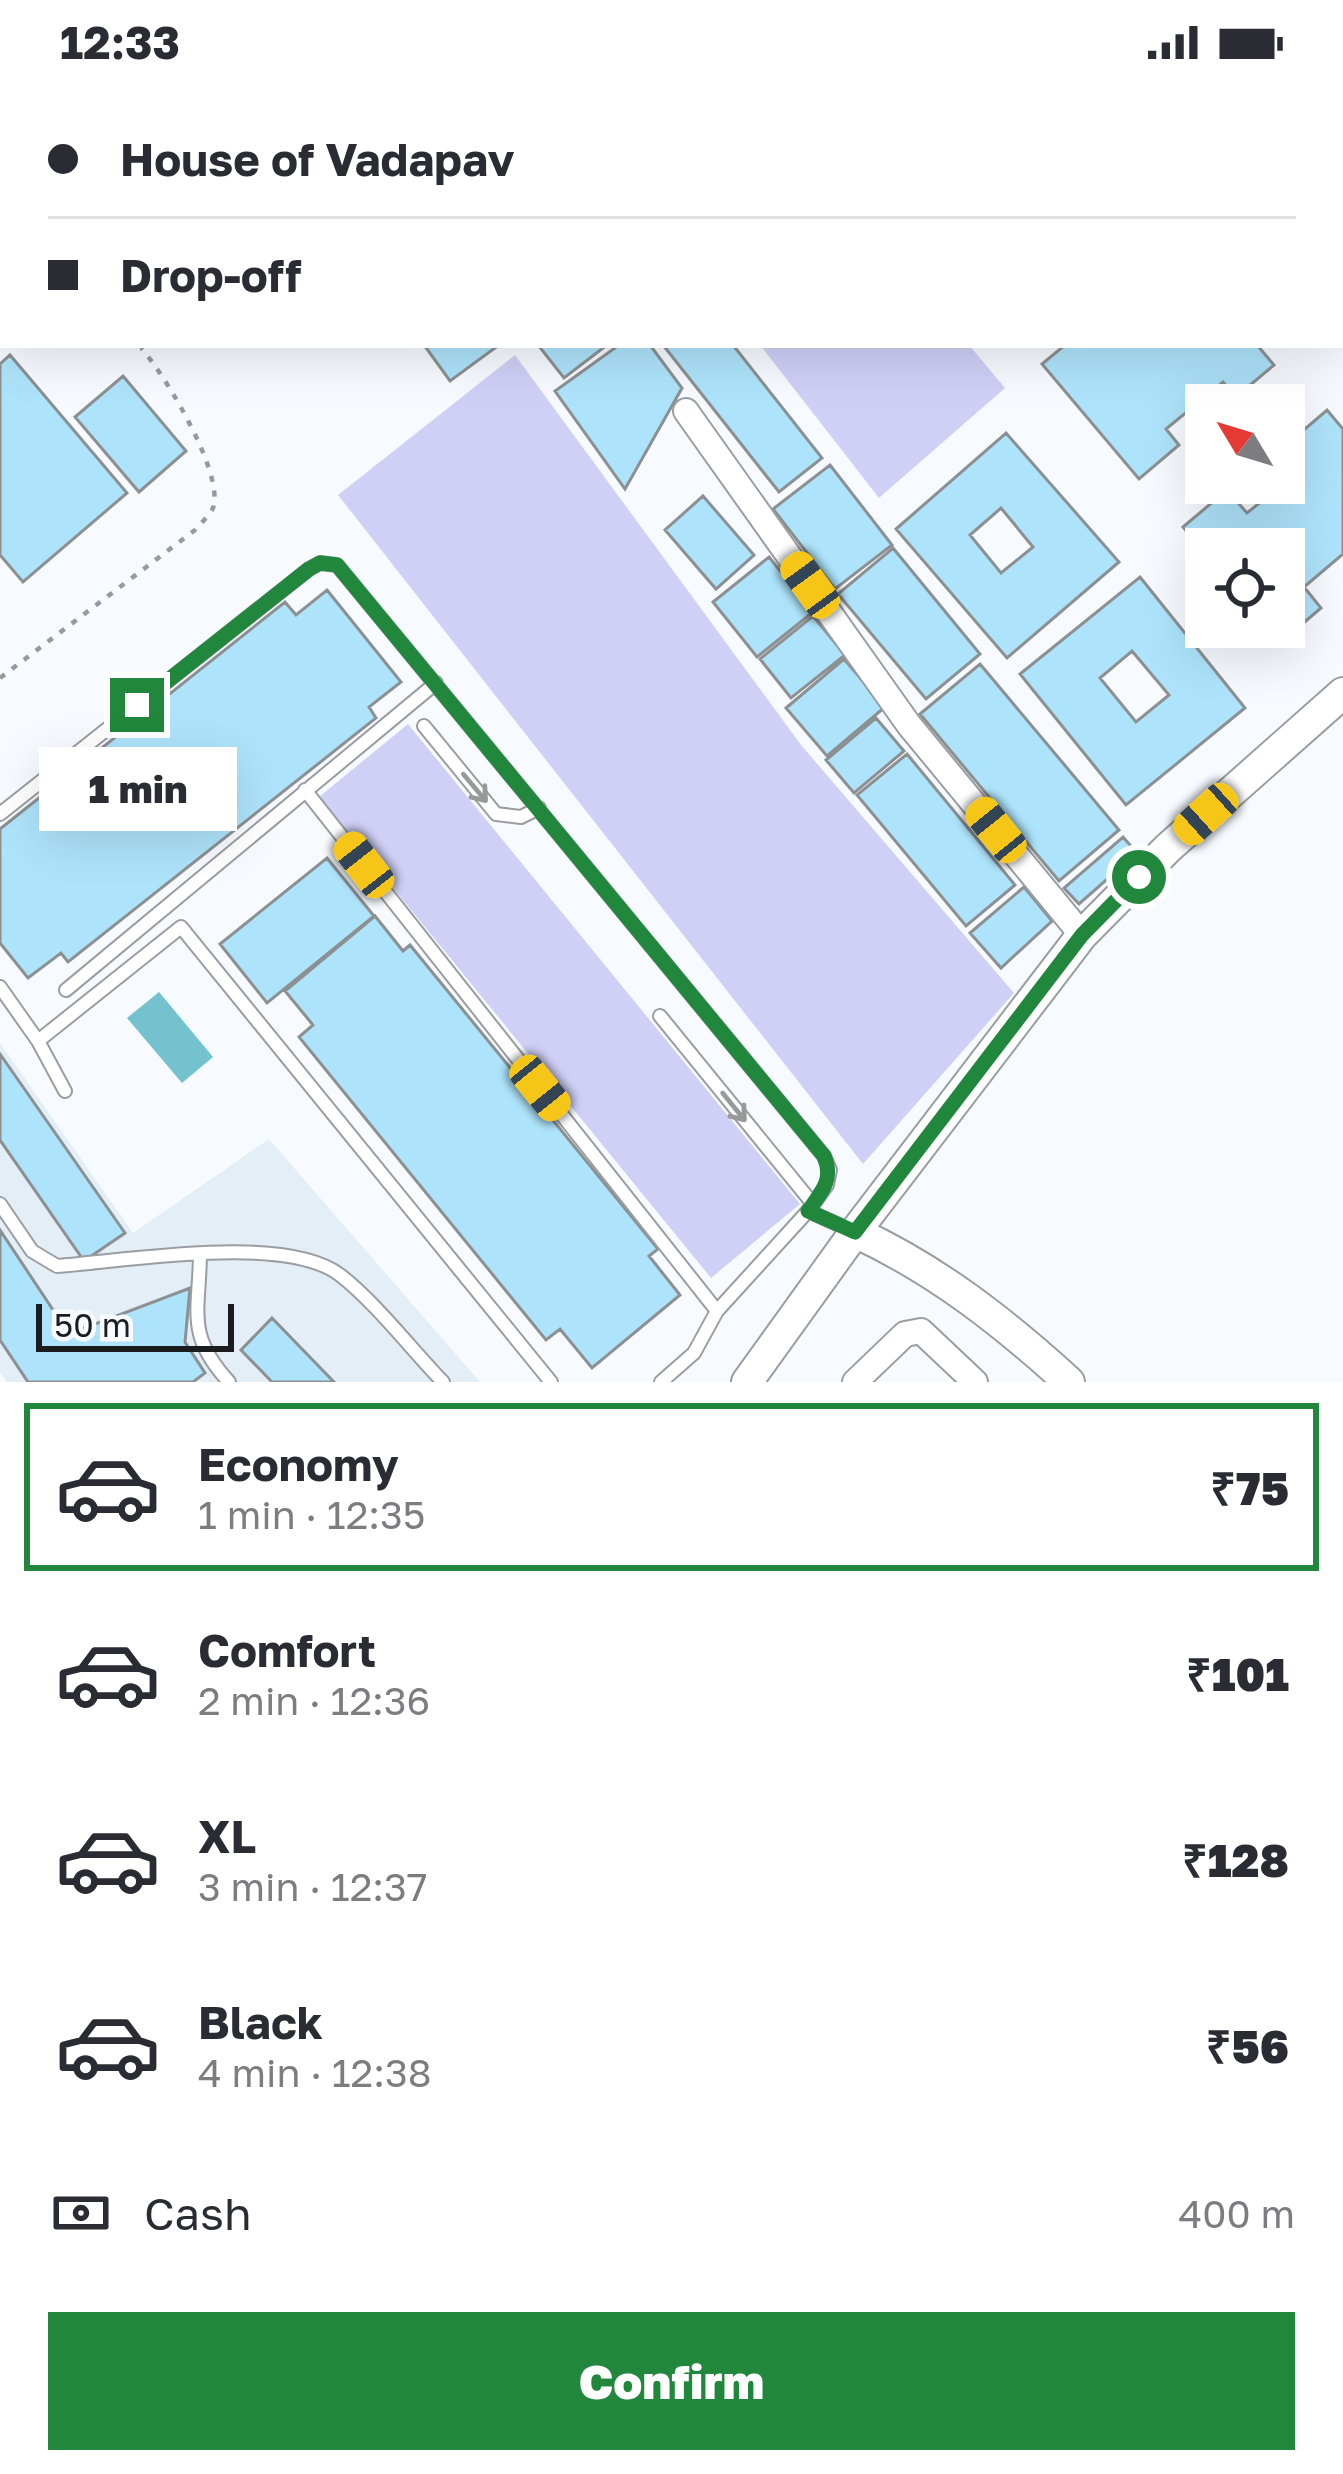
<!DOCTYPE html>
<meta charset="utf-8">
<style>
body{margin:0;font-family:"Golos Text",sans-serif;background:#f2f2f3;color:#2b2b33;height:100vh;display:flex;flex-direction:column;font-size:45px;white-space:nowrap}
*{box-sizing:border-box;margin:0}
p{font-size:39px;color:#7c7c81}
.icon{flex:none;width:66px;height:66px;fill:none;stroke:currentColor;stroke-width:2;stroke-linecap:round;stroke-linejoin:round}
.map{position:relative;height:1298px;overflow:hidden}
.panel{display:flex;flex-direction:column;background:#fff;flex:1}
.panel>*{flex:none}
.banner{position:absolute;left:0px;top:0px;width:1344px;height:264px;box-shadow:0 12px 48px #0002;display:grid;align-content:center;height:264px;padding:0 48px;background:#fff}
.needle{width:78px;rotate:308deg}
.controls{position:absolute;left:1185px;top:300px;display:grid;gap:24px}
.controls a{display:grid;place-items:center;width:120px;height:120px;border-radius:0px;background:#fff;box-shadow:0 12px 48px #0002;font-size:60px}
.scale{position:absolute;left:36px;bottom:30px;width:198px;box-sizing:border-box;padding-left:12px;border:6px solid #1b1c1d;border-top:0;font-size:33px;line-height:42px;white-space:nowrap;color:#1b1c1d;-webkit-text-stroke:9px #f7fbff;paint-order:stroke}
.end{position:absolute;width:54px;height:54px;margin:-27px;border:15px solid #20873c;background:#fff;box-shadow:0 0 0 6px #fff}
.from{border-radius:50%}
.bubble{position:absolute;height:84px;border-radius:0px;background:#fff;box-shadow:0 12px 48px #0002;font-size:39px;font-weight:800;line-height:84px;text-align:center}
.car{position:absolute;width:36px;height:72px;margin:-36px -18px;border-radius:15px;box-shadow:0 0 9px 3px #0007;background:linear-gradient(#f5c518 24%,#345 0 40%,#f5c518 0 76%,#345 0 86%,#f5c518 0)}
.banner b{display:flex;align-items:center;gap:42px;height:114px;font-size:45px}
.banner b+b{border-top:3px solid #e1e1e2}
.banner i{width:30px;height:30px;background:#2b2b33}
ul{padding:21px 0 0;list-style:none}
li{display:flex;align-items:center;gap:36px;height:168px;margin:0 24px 18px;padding:0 24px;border:6px solid transparent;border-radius:0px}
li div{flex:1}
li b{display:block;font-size:45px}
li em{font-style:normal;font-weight:800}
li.selected{border-color:#20873c}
li>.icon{width:108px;height:108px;stroke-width:1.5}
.pay{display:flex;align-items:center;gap:30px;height:132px;padding:0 48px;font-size:45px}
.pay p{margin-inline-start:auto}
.cta{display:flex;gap:24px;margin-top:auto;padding:24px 48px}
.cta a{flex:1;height:138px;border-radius:0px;background:#20873c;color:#fff;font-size:48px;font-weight:800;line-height:138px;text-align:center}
.status{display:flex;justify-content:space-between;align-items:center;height:84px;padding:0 60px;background:#fff;direction:ltr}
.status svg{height:33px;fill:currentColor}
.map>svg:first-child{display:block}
.built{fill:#e4eef7}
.green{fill:#d0d0f7}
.water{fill:#73c2cd}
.building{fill:#aee4fb;stroke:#8c9092;stroke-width:3;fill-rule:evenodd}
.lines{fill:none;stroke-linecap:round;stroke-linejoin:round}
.service-casing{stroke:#9a9da1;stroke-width:16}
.minor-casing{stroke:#9a9da1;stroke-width:28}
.tertiary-casing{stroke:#9a9da1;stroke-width:34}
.path{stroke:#979a9d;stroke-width:4.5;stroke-dasharray:6 9;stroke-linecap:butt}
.service{stroke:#fff;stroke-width:12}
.minor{stroke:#fff;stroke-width:24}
.tertiary{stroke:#fff;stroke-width:30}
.oneway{stroke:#989999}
.route{stroke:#20873c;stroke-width:15}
</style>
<div class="status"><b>12:33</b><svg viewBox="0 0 49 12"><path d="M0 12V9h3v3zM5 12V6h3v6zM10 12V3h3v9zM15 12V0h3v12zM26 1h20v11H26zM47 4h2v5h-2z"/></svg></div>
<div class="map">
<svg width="1343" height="1298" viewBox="0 0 1343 1298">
<rect width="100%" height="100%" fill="#f7fbff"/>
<path class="built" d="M0 959 133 1149 269 1055 480 1298H7L0 1288Z"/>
<path class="green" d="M760 261H969L1005 304 879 414Z
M515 271 801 661 1014 909 863 1080 338 411Z
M408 640 800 1120 711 1194 319 713Z"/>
<path class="water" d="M159 908 213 973 182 999 127 934Z"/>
<path class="building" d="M424 261H499L450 297Z
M538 261H607L564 294Z
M619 261H650L682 304 625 405 555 307Z
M663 261H733L822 374 779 408Z
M1065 261H1257L1274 281 1236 313 1223 298 1166 345 1179 361 1139 395 1042 280Z
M10 271 127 409 23 498 0 471V280Z
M123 292 186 367 139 408 75 333Z
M1327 326 1343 345V470L1304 503 1321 524 1280 559 1267 543H1284V465H1206V471L1183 443 1227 406 1247 429 1284 399 1302 382 1285 362Z
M1006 349 1119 478 1007 574 896 445ZM1001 424 1033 463 1001 489 970 451Z
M830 381 892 461 835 505 773 425Z
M703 412 754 471 716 505 665 446Z
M893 464 980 570 926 615 838 510Z
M769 473 813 528 757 573 713 518Z
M1140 493 1245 624 1126 721 1020 590ZM1132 567 1169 611 1136 638 1100 594Z
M327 506 401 598 369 623 376 634 68 878 61 869 28 894 0 859V745L285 518 296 531Z
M813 532 845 571 791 614 760 575Z
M844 575 885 623 827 672 786 624Z
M980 580 1119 746 1059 797 920 630Z
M876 634 904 667 854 709 826 676Z
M907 670 1015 801 966 842 857 711Z
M1123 753 1137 769 1079 820 1064 804Z
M327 774 374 832 267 919 220 860Z
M1024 803 1052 837 1001 884 970 849Z
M375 832 403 867 410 861 658 1165 649 1172 680 1211 592 1284 560 1245 546 1256 299 953 313 941 285 907Z
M0 970 125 1149 84 1177 0 1056Z
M0 1146 69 1250 190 1204 185 1258 205 1289 193 1298H28L0 1256Z
M272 1234 334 1298H272L241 1266Z"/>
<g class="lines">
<g class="service-casing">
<path id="service" d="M424 642 496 730 521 733 539 724
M305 706 717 1227
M0 730 309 485 320 479 337 481 824 1072 830 1086 827 1101 808 1127 717 1227 694 1269 661 1298
M0 903 38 957 65 1007
M66 906 436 599
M660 932 813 1120
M38 957 181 843 551 1298
M0 1120 32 1167 57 1182C126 1177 286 1149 340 1191 375 1218 412 1266 443 1298
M808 1127 855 1148
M200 1171C199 1230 186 1251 229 1298"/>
</g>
<g class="minor-casing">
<path id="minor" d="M371 0 373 3
M1195 0 1197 3
M126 3 129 0
M0 122 3 119
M1341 184 1343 187
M686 327 909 641 1082 851
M855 1298 905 1250 921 1247 975 1298"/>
</g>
<g class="tertiary-casing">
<path id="tertiary" d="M855 1148C937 1186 1003 1238 1069 1298
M747 1298 855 1148 1082 851 1168 764 1343 609"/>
</g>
<path class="path" d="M0 594 195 446C200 440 210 431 213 424 225 390 164 289 141 264"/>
<use href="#service" class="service"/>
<use href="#minor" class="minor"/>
<use href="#tertiary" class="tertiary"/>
</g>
<defs><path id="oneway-shaft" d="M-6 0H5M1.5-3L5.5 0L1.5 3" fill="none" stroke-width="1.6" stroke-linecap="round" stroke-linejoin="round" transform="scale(3)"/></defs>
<g class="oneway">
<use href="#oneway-shaft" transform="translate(475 704) rotate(50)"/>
<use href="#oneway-shaft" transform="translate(734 1023) rotate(51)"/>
</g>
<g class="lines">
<path class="route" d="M137 621 309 485 320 479 337 481 824 1072C834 1095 822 1108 808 1127L855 1148 1082 851 1139 793"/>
</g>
</svg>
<div class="controls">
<a><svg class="needle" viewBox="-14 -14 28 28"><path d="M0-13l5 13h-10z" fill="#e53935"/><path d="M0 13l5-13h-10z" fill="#7c7c81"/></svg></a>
<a><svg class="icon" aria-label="locate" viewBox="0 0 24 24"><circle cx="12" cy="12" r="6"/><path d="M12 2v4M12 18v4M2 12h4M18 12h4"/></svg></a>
</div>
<div class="scale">50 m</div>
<i class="end from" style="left:1139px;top:793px"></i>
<i class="end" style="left:137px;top:621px"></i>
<div class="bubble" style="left:39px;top:663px;width:198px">1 min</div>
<i class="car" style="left:810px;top:501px;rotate:324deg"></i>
<i class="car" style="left:1206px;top:730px;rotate:228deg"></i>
<i class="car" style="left:996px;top:746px;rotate:321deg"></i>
<i class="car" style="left:364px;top:781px;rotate:322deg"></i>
<i class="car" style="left:540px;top:1004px;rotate:141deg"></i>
<div class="banner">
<b><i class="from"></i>House of Vadapav</b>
<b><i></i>Drop-off</b>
</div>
</div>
<section class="panel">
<ul>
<li class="selected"><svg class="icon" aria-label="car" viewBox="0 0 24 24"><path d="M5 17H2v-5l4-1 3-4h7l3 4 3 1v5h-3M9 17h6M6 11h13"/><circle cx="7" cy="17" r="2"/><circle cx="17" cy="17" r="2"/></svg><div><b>Economy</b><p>1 min · 12:35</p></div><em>₹75</em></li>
<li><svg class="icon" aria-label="car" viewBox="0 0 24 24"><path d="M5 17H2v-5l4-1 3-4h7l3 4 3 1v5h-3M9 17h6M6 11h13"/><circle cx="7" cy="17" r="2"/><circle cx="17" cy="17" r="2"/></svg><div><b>Comfort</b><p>2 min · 12:36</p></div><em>₹101</em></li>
<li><svg class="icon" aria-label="car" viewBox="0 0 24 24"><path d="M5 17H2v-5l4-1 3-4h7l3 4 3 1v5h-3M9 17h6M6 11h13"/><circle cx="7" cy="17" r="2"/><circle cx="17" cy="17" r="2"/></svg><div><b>XL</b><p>3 min · 12:37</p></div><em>₹128</em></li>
<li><svg class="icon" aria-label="car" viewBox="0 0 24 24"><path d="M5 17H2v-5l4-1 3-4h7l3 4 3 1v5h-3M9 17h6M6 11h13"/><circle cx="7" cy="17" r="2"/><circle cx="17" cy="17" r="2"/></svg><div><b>Black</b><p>4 min · 12:38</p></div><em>₹56</em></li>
</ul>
<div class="pay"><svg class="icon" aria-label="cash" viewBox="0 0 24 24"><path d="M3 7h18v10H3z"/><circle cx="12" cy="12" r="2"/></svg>Cash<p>400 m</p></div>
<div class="cta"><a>Confirm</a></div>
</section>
